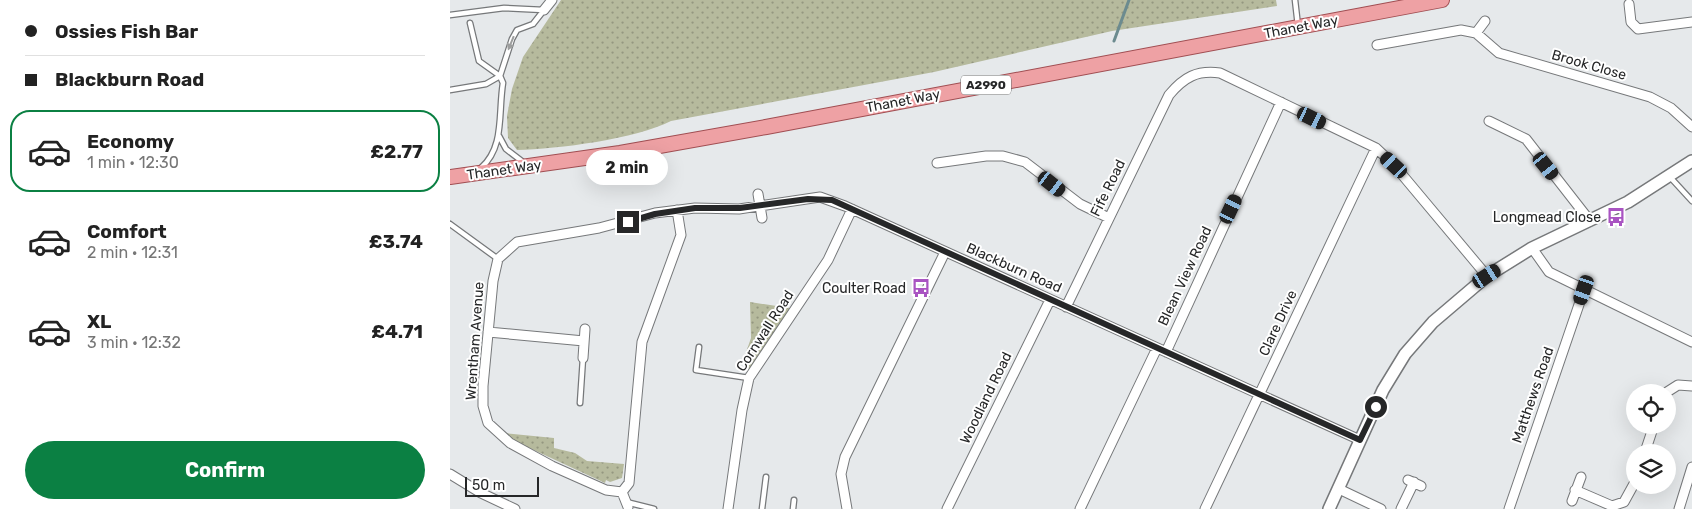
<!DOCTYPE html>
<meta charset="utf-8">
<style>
body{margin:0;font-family:Rubik,sans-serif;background:#f2f2f2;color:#222;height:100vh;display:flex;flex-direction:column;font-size:19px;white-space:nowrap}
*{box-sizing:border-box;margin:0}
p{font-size:16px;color:#767676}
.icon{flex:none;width:28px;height:28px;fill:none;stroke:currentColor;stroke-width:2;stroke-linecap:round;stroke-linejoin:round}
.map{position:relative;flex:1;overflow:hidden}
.sheet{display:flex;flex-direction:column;background:#fff;width:450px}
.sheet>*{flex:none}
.top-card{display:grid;align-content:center;height:110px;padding:0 25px;background:#fff}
.tools{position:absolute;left:1176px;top:384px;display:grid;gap:10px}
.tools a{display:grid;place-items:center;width:50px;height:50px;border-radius:50%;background:#fff;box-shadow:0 5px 20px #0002;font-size:25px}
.scale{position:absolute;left:15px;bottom:12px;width:74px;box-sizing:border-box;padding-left:5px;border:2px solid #262728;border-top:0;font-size:14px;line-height:18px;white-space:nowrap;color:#262728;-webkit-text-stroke:4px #fff;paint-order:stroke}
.end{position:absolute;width:22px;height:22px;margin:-11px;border:6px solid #262728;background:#fff;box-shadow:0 0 0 2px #fff}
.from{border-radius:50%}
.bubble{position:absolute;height:35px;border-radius:18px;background:#fff;box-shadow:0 5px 20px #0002;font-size:16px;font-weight:700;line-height:35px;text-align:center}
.car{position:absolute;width:15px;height:30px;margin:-15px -8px;border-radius:6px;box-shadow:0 0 4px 1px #0007;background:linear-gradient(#222 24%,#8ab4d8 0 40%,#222 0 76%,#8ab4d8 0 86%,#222 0)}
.top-card b{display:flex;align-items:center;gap:18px;height:48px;font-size:19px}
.top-card b+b{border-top:1px solid #e0e0e0}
.top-card i{width:12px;height:12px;background:#222}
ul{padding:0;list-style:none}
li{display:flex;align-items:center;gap:15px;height:82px;margin:0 10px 8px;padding:0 15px;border:2px solid transparent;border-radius:20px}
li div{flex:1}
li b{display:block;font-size:19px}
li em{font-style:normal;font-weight:700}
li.on{border-color:#0b8043}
li>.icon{width:45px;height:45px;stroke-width:1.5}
.action{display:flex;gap:10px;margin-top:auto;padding:10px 25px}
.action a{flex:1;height:58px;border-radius:30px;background:#0b8043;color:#fff;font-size:20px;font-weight:700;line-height:58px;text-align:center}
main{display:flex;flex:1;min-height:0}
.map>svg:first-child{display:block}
.grass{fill:url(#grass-dots)}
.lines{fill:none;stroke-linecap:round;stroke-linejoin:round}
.stream{stroke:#6c8b8f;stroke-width:3}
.service-casing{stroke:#76787a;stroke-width:7}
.minor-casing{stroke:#76787a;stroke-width:11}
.tertiary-casing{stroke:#76787a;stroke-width:14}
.primary-casing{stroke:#a04e52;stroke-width:16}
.service{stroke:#fff;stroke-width:4.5}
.minor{stroke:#fff;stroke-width:9}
.tertiary{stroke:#fff;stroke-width:11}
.primary{stroke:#eea1a4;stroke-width:14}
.oneway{fill:#9d9e9e}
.route{stroke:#262728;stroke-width:6}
.labels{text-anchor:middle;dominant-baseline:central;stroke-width:4;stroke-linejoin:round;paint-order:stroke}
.shield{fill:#fff;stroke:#676868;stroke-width:1}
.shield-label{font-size:12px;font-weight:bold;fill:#262728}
.street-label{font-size:14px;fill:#262728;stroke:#fff}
.poi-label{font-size:14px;fill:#262728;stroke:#fff;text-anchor:end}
</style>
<main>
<section class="sheet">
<div class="top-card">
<b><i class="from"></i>Ossies Fish Bar</b>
<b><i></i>Blackburn Road</b>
</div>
<ul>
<li class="on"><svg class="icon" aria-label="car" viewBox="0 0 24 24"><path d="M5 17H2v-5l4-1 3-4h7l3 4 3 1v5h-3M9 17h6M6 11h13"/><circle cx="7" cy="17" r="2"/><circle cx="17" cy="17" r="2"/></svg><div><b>Economy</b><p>1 min · 12:30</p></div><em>£2.77</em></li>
<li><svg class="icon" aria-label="car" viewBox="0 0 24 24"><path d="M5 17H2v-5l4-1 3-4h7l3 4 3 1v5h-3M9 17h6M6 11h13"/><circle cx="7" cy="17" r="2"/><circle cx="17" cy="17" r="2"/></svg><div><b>Comfort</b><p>2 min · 12:31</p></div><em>£3.74</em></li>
<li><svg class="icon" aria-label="car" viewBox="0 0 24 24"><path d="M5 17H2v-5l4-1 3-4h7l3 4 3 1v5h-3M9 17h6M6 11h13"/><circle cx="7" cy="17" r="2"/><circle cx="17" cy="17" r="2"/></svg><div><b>XL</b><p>3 min · 12:32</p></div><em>£4.71</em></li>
</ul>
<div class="action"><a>Confirm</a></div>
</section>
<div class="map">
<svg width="1242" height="509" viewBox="0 0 1242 509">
<defs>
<pattern id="grass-dots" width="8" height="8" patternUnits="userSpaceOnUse" patternTransform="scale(1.25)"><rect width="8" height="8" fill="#b6ba9d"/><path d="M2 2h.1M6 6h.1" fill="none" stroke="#949780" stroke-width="1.8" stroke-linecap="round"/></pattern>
</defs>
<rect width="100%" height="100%" fill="#e6e9eb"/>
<path class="grass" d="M111 0H826L827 6 662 31 484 72 221 121C186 139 108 149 67 150L58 138 57 116 62 89 73 57Z
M300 302 346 309 302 374 293 361 301 338Z
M54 433 104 438V448L125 453 137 461 174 464 172 478 160 482 156 480 155 483 60 439Z"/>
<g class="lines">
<path class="stream" d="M664 41 679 0"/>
<g class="service-casing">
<path id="service" d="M845 0 848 26
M0 15 54 8 94 10
M20 23 29 61 50 76 53 83C48 113 55 147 31 168
M0 90 36 84 50 76 62 39 67 30 83 24 94 10
M49 136 56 149 73 162
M1220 177 1242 201
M0 224 48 259
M249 347 246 370 299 378
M130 403 133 358
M176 502 204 509
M312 509 316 477
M343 509 344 500"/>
</g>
<g class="minor-casing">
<path id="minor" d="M1179 4 1181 22 1188 29 1242 22
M94 10 102 0
M1026 33 1035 21
M927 45 1011 30 1026 33 1049 53 1200 97 1221 108 1242 127
M1039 121 1076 139 1140 221
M487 163 536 156H553L575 162 630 204 659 218
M308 194 312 218
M1082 248 1099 272 1242 342
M616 307 719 95C734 77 747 70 770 73L926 148 944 165 1037 276
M38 332 134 341
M716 352 831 102
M133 358 135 329
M1217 392 1228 385 1242 386
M1195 452 1204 425
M0 474 31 493 65 509
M958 480 971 486
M889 489 931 509
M1125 490 1162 506 1174 502 1185 482
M172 492 156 490 102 466 60 443 38 423 33 406V386L43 281 48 259 67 242 149 228 205 213 245 208 289 209 370 197 395 206 910 440
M1122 501 1131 477
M178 507 172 492 179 483 192 342 231 235 227 210
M278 509 292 410 299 378 378 260 402 209
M397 509 391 474 395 457 495 252
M497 509 600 300
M630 509 707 348
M755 509 926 148
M951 509 964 482
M1059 509 1134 290
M1229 509 1242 467"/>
</g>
<g class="tertiary-casing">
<path id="tertiary" d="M879 509 933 390 955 354 983 322 1037 276 1082 248 1178 202 1242 161"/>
</g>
<g class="primary-casing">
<path id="primary" d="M0 177 170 153 316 127 992 0"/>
</g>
<use href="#service" class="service"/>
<use href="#minor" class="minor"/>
<use href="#tertiary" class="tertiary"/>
<use href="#primary" class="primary"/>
</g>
<defs><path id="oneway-solid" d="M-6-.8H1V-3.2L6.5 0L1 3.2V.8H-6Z" transform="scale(1.25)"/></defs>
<use class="oneway" href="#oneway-solid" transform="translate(61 43) rotate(112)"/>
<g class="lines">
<path class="route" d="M178 222 205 214 245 208H290L358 199 382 200 910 440 926 407"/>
</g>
<defs>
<g id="bus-bare" transform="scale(1.5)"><path d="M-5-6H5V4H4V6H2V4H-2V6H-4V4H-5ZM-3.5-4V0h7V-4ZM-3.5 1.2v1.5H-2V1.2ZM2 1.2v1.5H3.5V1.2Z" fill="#a954c2" stroke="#fff" stroke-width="2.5" paint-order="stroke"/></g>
</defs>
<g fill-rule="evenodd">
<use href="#bus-bare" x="1166" y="217"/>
<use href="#bus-bare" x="471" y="288"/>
</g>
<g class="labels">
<rect class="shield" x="511" y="75.5" width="50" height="19" rx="4"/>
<g class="shield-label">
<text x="536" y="85">A2990</text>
</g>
<g class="street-label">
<text transform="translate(851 27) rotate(-11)">Thanet Way</text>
<text transform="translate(1139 65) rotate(16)">Brook Close</text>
<text transform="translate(453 101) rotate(-11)">Thanet Way</text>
<text transform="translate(54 170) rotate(-8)">Thanet Way</text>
<text transform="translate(658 188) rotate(-64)">Fife Road</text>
<text transform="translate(564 268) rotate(24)">Blackburn Road</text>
<text transform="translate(735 276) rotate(-65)">Blean View Road</text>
<text transform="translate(828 323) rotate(-65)">Clare Drive</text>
<text transform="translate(315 331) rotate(-57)">Cornwall Road</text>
<text transform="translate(25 341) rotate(-86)">Wrentham Avenue</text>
<text transform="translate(1083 395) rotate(-71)">Matthews Road</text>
<text transform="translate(536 398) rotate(-64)">Woodland Road</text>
</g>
<g class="poi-label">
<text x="1151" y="217">Longmead Close</text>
<text x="456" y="288">Coulter Road</text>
</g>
</g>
</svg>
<div class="tools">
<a><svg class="icon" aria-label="locate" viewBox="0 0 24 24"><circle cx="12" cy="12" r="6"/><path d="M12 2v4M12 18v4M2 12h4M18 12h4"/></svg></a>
<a><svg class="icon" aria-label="layers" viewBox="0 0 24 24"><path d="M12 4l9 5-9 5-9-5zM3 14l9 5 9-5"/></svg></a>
</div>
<div class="scale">50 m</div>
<i class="end from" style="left:926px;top:407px"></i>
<i class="end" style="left:178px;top:222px"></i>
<div class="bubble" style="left:136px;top:150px;width:82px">2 min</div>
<i class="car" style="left:862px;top:118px;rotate:116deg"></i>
<i class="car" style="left:944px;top:165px;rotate:313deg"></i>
<i class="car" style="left:1096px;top:166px;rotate:141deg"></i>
<i class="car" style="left:602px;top:184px;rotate:128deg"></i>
<i class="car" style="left:781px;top:209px;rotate:25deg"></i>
<i class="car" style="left:1037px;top:276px;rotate:58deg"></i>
<i class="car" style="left:1134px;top:290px;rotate:199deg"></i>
</div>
</main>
